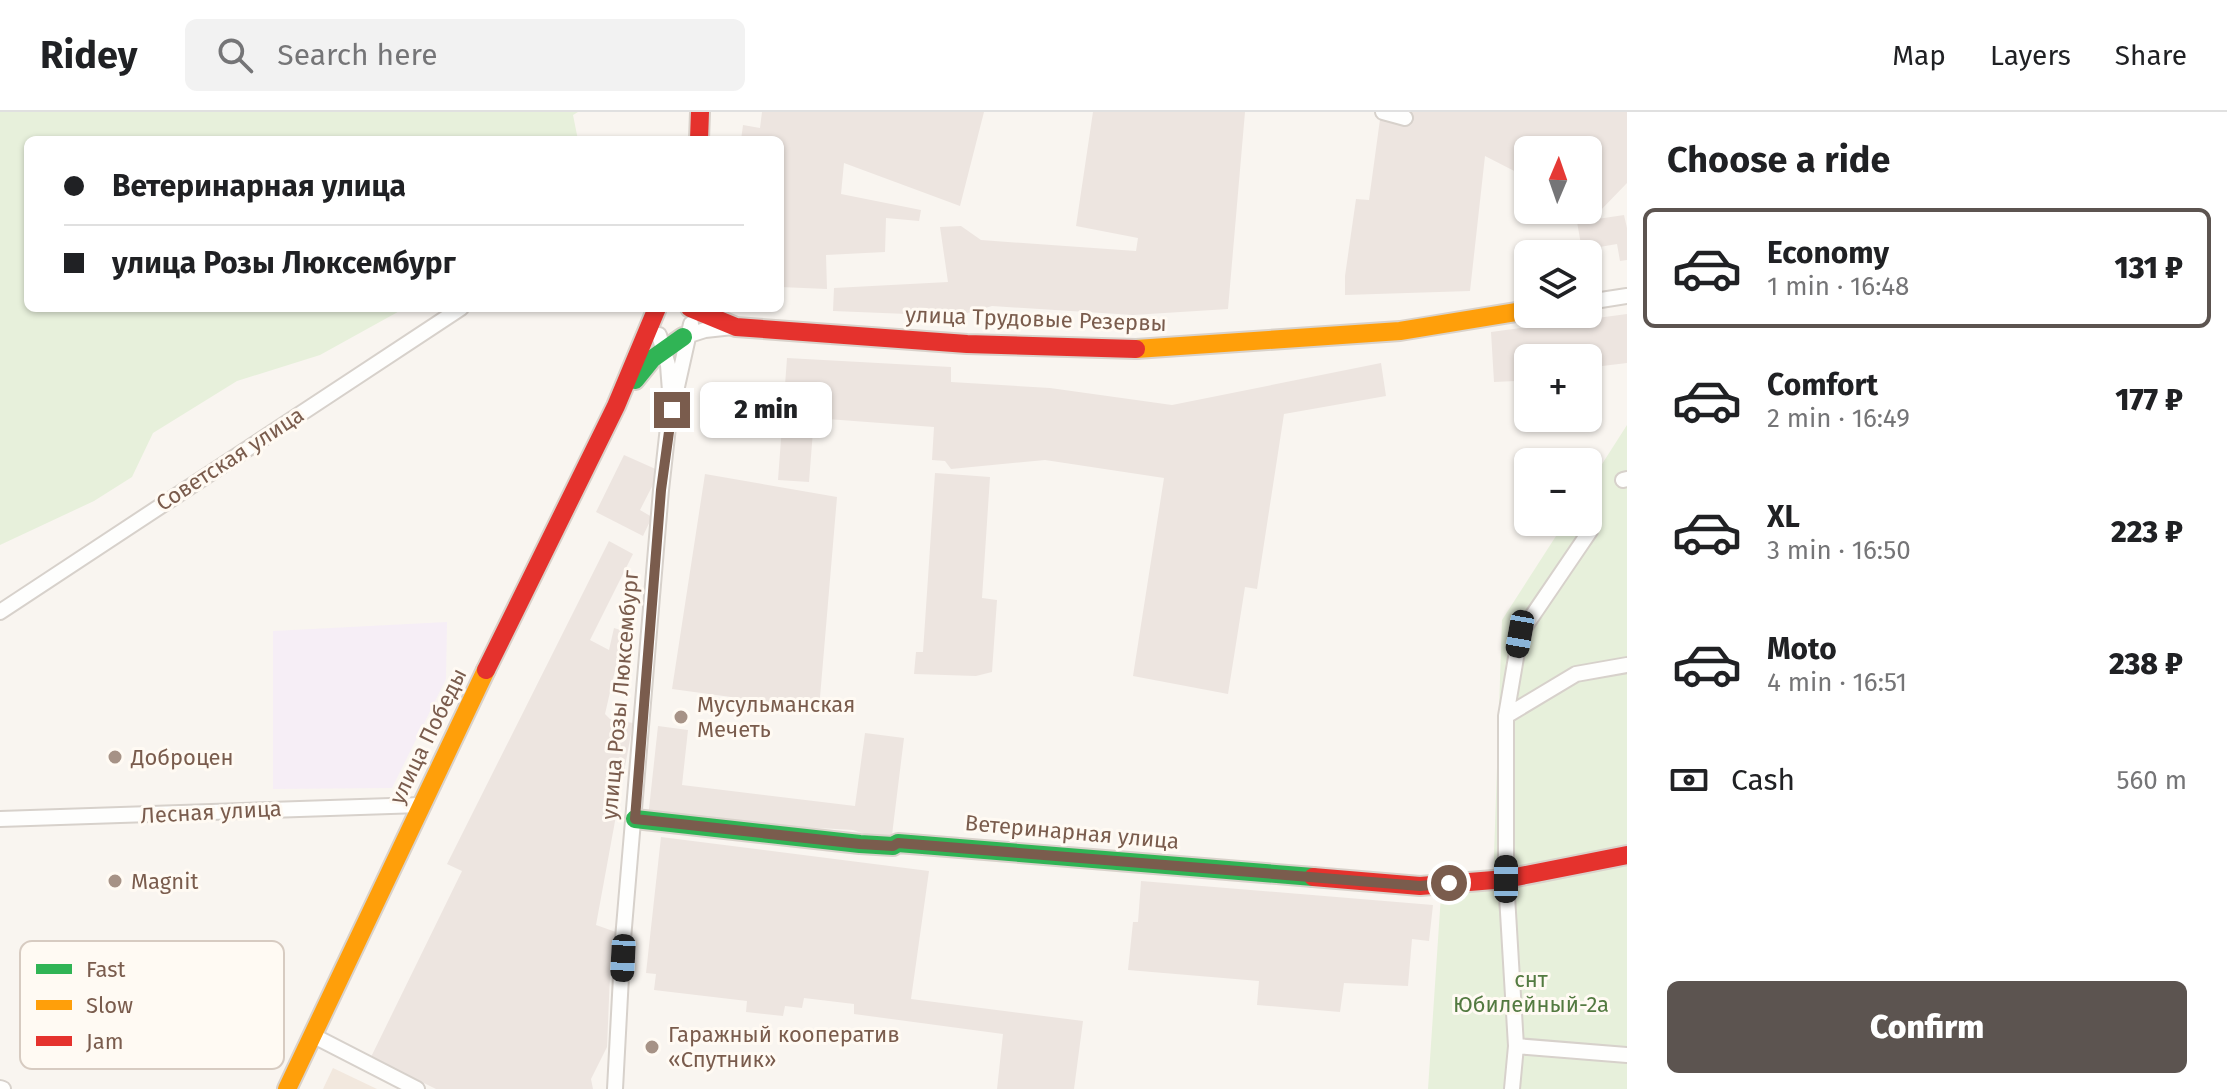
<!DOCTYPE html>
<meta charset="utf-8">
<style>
body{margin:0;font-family:"Fira Sans",sans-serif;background:#f2f2f2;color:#202124;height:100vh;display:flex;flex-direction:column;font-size:30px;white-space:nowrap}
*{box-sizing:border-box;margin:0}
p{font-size:26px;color:#757577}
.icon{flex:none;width:44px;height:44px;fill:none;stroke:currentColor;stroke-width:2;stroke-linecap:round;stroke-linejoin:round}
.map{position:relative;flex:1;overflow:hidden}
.details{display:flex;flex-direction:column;background:#fff;width:600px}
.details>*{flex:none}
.top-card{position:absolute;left:24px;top:24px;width:760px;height:176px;border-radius:12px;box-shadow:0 2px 6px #0004;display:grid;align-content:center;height:176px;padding:0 40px;background:#fff}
.needle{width:52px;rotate:2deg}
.controls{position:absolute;left:1514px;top:24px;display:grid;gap:16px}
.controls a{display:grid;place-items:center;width:88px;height:88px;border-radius:12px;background:#fff;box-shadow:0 2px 6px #0004;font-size:40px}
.end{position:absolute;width:36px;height:36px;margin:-18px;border:10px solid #7a5c4d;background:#fff;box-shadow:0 0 0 4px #fff}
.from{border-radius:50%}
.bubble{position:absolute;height:56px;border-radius:12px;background:#fff;box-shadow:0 2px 6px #0004;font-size:26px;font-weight:800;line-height:56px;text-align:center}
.car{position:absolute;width:24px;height:48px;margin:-24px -12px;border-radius:10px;box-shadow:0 0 6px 2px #0007;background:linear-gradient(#222 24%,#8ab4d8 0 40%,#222 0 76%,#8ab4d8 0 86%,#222 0)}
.top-card b{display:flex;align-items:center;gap:28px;height:76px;font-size:30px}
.top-card b+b{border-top:2px solid #e0e0e0}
.top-card i{width:20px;height:20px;background:#202124}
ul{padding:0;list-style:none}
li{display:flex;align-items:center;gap:24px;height:120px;margin:0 16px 12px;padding:0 24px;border:4px solid transparent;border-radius:12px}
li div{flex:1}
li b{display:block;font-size:30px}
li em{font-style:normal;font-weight:800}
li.selected{border-color:#5c5450}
li>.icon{width:72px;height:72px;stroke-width:1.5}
h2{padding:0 40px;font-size:36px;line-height:96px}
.pay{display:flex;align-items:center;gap:20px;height:88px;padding:0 40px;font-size:30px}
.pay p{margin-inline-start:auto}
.button{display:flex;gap:16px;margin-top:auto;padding:16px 40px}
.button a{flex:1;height:92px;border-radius:12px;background:#5c5450;color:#fff;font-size:32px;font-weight:800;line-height:92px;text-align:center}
header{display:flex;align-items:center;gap:48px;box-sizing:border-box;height:112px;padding:0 40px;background:#fff;border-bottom:2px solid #e0e0e0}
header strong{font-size:38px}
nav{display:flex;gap:44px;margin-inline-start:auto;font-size:28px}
.search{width:560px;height:72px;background:#f2f2f2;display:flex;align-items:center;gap:20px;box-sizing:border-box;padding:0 28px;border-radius:12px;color:#757577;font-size:30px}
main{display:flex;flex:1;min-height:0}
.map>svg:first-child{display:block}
.residential{fill:#f2e8de}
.industrial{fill:#ede5e0}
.education{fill:#f6eef6}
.green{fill:#e7f0db}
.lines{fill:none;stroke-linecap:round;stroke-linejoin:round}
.street-casing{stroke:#d7d1cb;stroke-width:18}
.fast-casing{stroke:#d9d2cb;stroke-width:22}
.slow-casing{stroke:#d9d2cb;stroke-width:22}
.jam-casing{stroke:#d9d2cb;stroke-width:22}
.street{stroke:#fefefd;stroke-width:14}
.fast{stroke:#30b455;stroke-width:18}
.slow{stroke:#ff9f0a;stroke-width:18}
.jam{stroke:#e5322d;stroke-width:18}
.route{stroke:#7a5c4d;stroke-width:10}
.poi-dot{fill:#a69286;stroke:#fffaf3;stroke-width:3}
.labels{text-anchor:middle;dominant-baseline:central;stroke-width:6;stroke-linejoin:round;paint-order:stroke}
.street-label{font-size:22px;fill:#7a5c4d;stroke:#fffaf3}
.poi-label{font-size:22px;fill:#7a5c4d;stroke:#fffaf3;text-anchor:start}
.park-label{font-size:22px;fill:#537a41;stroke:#fffaf3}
.key{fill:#fffaf3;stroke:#d7cbc1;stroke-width:2}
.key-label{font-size:22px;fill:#7a5c4d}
</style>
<header>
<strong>Ridey</strong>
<div class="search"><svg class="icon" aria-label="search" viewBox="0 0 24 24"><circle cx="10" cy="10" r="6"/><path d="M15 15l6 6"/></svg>Search here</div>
<nav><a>Map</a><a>Layers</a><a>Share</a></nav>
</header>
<main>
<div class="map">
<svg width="1627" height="977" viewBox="0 0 1627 977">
<rect width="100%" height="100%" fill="#f9f5f0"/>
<path class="residential" d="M333 956 377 977H323Z"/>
<path class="industrial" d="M762 0H984L960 94 844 51 841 82 921 98 919 109 886 106 885 140 826 143 827 177 780 175V28H741L743 13 760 16Z
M1093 0H1245L1228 197 1133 203 992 194 957 204 833 199 834 176 948 170 940 115 961 114 981 128 1136 139 1138 126 1076 114Z
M1381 0H1627V71L1598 101 1588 96V38H1528V66L1485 44 1470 179 1345 183V164L1356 87 1369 88Z
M1624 103 1627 116V148L1620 149 1617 132 1582 138 1577 110Z
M1627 202V251L1594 255 1592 245 1528 246V254L1516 256V269L1494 270 1491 220Z
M787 246 951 255V270L1050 276 1172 293 1381 251 1386 284 1284 302 1257 477 1245 475 1228 582 1133 564 1164 366 1045 348 951 357 945 349 932 348 934 315 814 306 809 370 778 368Z
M624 343 660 359 640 398 652 405 643 424 596 400Z
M935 361 990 365 982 486 997 488 992 560 976 564 914 562 916 540H923Z
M705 362 837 385 819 597 672 577Z
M609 429 633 442 590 528 609 538 614 516 624 519 605 602 610 607 633 611 596 813 616 820 610 863 607 935 591 967 593 977H436L371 945 462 759 447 752Z
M658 614 688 618 682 673 855 694 865 621 904 626 891 731 853 718 648 706Z
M661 725 929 759 911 887 1083 909 1074 977H997L1003 922 854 902V892L804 886 802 896 785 894 783 904 746 900 747 889 654 878 656 862 646 861Z
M1141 769 1433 793 1429 829 1412 827 1408 874 1344 871 1340 900 1257 893 1259 869 1128 858 1133 810H1138Z"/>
<path class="education" d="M447 510 446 567 392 676 273 677V519Z"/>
<path class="green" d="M0 0H578L573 3 578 28H28V196H405L320 243 237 269 153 321 132 365 94 389 0 433Z
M1627 313V977H1428L1441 783 1493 773 1502 508 1565 410H1588V374Z"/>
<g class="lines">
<g class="street-casing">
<path id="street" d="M1383 0 1405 6
M1588 190 1627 184
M659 223 668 253 670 279
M683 225 705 218 733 215
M1623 368 1627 367
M0 500 461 196
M1506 604 1576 562 1627 553
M0 707 421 693
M312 923 417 977
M1516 934 1627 943
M0 976 3 977
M615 977 623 827 661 378 668 315 691 212
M1512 977 1516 934 1506 767V604L1520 522 1590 419"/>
</g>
<g class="fast-casing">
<path id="fast" d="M635 268 652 247 683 225
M635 707 860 732 893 734 898 731 1313 765"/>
</g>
<g class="slow-casing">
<path id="slow" d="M1136 237 1400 219 1528 198
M287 977 486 558"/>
</g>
<g class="jam-casing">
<path id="jam" d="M699 28 700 0
M690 196 736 215 967 232 1136 237
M486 558 616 294 657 196
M1313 765 1420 774 1506 767 1627 743"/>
</g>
<use href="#street" class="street"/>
<use href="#fast" class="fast"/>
<use href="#slow" class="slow"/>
<use href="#jam" class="jam"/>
</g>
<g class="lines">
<path class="route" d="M672 298 661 378 635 707 860 732 893 734 898 731 1420 774 1449 771"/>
</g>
<g class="poi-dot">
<circle cx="681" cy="605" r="8"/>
<circle cx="115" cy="645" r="8"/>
<circle cx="115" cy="769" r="8"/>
<circle cx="652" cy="935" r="8"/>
</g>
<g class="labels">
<g class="street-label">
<text transform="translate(1036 207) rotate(2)">улица Трудовые Резервы</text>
<text transform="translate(230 347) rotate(-33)">Советская улица</text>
<text transform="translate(620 583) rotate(-85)">улица Розы Люксембург</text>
<text transform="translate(428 624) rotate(-64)">улица Победы</text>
<text transform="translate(211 700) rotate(-3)">Лесная улица</text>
<text transform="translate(1072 720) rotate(5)">Ветеринарная улица</text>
</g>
<g class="poi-label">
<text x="697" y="592">Мусульманская<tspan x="697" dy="25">Мечеть</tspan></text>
<text x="131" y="645">Доброцен</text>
<text x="131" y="769">Magnit</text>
<text x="668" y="922">Гаражный кооператив<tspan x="668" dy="25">«Спутник»</tspan></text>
</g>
<g class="park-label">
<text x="1531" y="867">снт<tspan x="1531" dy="25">Юбилейный-2а</tspan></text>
</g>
</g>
<rect x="20" y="829" width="264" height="128" rx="12" class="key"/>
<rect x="36" y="852" width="36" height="10" fill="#30b455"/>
<rect x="36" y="888" width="36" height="10" fill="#ff9f0a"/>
<rect x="36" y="924" width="36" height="10" fill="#e5322d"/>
<g class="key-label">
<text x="86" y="865">Fast</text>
<text x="86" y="901">Slow</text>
<text x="86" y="937">Jam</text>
</g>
</svg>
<div class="controls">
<a><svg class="needle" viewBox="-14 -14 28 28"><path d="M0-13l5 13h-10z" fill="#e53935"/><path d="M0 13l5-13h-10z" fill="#757577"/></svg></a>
<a><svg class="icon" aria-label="layers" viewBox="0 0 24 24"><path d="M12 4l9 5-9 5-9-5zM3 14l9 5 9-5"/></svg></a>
<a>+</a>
<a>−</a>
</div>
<i class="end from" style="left:1449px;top:771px"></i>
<i class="end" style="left:672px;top:298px"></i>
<div class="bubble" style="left:700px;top:270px;width:132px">2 min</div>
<i class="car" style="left:1520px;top:522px;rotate:190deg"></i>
<i class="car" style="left:1506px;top:767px;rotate:0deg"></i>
<i class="car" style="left:623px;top:846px;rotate:183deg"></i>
<div class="top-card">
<b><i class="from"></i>Ветеринарная улица</b>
<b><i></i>улица Розы Люксембург</b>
</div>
</div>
<section class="details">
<h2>Choose a ride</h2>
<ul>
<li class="selected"><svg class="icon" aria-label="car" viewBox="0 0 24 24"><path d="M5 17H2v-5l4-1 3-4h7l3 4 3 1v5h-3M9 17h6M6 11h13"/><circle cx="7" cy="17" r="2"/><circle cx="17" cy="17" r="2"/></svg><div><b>Economy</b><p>1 min · 16:48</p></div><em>131 ₽</em></li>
<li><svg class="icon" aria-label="car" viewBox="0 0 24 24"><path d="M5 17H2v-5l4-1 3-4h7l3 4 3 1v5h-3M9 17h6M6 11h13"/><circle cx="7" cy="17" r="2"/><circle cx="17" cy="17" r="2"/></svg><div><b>Comfort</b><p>2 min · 16:49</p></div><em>177 ₽</em></li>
<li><svg class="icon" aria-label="car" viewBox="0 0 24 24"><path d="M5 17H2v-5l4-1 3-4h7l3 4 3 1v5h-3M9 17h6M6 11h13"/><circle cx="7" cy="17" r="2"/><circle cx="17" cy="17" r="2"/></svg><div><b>XL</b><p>3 min · 16:50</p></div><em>223 ₽</em></li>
<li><svg class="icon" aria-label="car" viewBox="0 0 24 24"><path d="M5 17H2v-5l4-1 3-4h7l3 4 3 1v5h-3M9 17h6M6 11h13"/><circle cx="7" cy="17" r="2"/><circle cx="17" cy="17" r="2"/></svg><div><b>Moto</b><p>4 min · 16:51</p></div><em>238 ₽</em></li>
</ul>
<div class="pay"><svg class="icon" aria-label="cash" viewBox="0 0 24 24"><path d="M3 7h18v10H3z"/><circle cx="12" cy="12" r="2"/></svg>Cash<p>560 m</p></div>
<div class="button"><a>Confirm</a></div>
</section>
</main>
